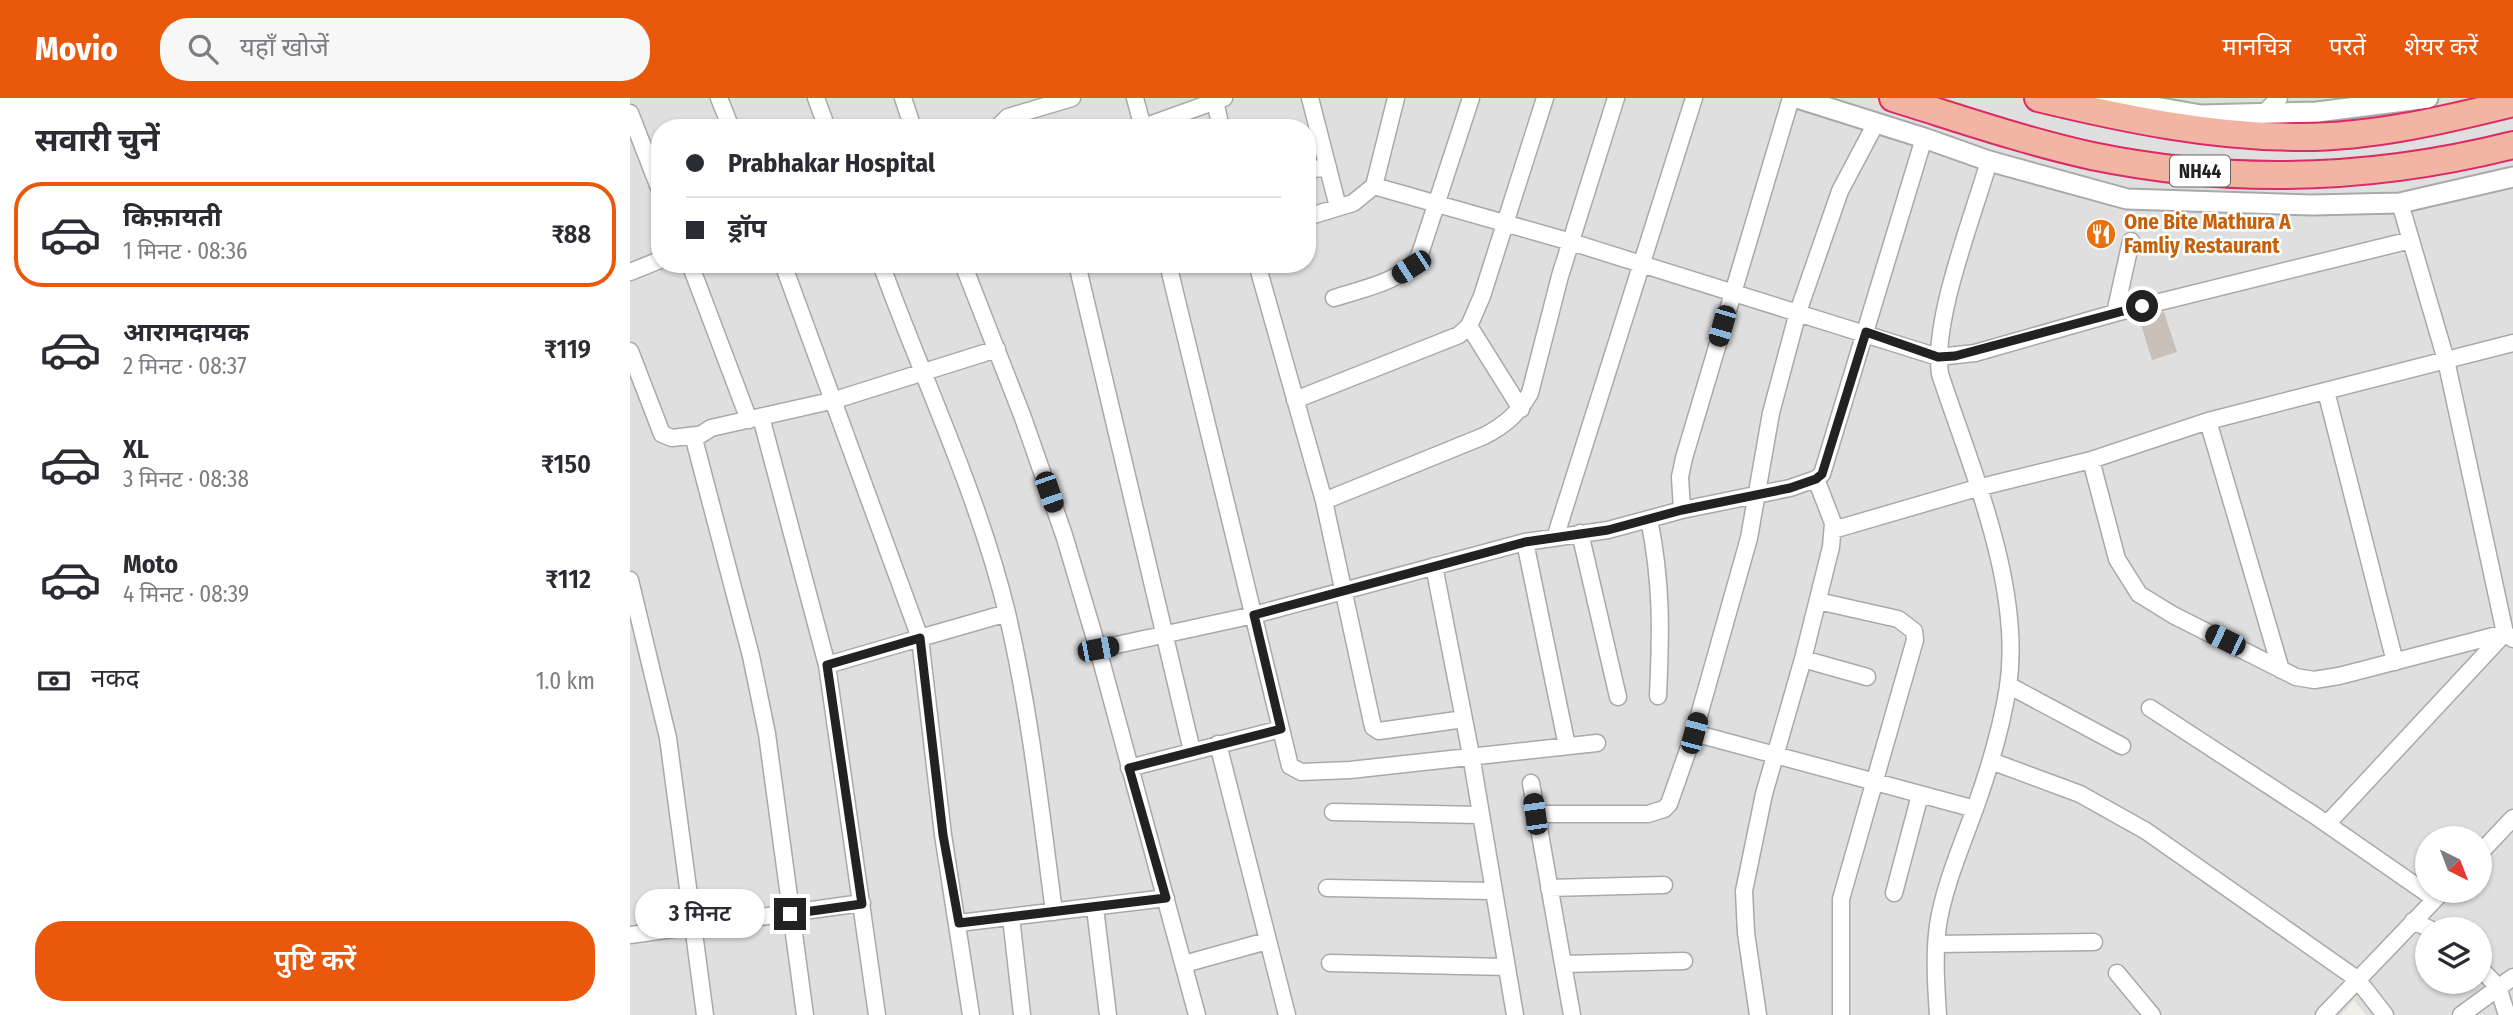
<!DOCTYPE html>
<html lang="hi">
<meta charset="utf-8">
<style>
body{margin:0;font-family:"Fira Sans Condensed","Noto Sans Devanagari",sans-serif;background:#f7f7f7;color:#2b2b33;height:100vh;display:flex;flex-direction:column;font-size:26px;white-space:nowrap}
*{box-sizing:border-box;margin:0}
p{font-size:23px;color:#7c7c81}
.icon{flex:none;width:38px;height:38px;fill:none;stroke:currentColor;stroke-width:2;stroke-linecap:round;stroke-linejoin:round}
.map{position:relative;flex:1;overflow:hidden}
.side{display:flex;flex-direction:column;background:#fff;width:630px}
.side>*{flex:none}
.hud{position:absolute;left:21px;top:21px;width:665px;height:154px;border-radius:28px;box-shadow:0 2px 5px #0004;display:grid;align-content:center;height:154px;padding:0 35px;background:#fff}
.needle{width:46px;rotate:138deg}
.buttons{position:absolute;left:1785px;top:728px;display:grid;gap:14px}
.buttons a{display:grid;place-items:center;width:77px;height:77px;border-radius:50%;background:#fff;box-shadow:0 2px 5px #0004;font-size:35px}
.end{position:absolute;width:32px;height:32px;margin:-16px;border:9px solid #222;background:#fff;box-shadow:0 0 0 4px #fff}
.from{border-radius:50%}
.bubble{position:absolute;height:49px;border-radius:24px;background:#fff;box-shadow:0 2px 5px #0004;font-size:23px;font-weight:600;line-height:49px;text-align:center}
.car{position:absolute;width:21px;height:42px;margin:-21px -10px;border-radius:9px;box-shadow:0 0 5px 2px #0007;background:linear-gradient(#222 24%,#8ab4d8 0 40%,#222 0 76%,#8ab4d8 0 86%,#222 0)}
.hud b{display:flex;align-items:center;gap:24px;height:66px;font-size:26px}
.hud b+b{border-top:2px solid #e1e1e2}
.hud i{width:18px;height:18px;background:#2b2b33}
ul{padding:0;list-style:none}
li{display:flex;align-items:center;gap:21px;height:105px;margin:0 14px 10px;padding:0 21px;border:4px solid transparent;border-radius:28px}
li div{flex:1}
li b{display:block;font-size:26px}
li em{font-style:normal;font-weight:600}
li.active{border-color:#ea580c}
li>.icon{width:63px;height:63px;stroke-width:1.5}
h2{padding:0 35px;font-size:32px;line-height:84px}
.pay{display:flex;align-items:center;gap:18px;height:77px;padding:0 35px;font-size:26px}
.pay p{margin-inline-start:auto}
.cta{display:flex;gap:14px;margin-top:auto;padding:14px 35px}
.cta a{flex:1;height:80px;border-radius:28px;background:#ea580c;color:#fff;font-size:28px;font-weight:600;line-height:80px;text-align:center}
header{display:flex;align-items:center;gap:42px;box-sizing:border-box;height:98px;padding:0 35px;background:#ea580c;color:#fff}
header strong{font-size:33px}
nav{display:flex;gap:38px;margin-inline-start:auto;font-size:24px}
.search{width:490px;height:63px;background:#f7f7f7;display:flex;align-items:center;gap:18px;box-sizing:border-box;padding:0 24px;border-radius:28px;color:#7c7c81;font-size:26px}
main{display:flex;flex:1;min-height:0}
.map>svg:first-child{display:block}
.residential{fill:#e0dfdf;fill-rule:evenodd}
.building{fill:#c7bfb8}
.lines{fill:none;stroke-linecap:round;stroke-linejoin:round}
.minor-casing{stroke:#a9a9a9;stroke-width:19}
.tertiary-casing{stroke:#a9a9a9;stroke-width:23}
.trunk-casing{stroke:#dc2a67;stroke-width:30}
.minor{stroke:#fff;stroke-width:16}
.tertiary{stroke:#fff;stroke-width:19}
.trunk{stroke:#f2b4a3;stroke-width:26}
.route{stroke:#222;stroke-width:9}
.labels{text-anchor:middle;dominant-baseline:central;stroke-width:5;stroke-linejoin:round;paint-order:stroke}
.shield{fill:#fff;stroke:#646464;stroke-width:2}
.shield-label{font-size:19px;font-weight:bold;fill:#222}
.food-label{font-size:21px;font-weight:bold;fill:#c56008;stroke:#fff;text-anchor:start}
</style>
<header>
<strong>Movio</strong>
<div class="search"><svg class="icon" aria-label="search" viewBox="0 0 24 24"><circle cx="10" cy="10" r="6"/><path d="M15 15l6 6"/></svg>यहाँ खोजें</div>
<nav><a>मानचित्र</a><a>परतें</a><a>शेयर करें</a></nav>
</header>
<main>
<section class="side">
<h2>सवारी चुनें</h2>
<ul>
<li class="active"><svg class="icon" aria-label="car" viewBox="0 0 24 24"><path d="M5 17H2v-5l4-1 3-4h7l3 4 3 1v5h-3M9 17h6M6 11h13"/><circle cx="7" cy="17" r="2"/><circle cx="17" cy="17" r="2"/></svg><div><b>किफ़ायती</b><p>1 मिनट · 08:36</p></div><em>₹88</em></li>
<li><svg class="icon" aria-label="car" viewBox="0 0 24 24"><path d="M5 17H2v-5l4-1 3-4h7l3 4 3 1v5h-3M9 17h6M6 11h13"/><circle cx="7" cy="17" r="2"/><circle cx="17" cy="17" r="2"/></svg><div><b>आरामदायक</b><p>2 मिनट · 08:37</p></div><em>₹119</em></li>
<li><svg class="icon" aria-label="car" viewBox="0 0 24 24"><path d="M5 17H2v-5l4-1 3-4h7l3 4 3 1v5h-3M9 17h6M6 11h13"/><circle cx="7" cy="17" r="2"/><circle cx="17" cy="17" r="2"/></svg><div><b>XL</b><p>3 मिनट · 08:38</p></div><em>₹150</em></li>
<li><svg class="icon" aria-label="car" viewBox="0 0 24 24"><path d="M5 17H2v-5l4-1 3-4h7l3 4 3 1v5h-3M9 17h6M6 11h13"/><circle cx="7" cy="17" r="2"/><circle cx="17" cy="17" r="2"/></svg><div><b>Moto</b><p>4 मिनट · 08:39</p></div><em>₹112</em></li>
</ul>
<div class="pay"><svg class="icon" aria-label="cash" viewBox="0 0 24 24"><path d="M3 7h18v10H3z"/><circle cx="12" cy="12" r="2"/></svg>नकद<p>1.0 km</p></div>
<div class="cta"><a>पुष्टि करें</a></div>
</section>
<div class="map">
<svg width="1883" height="917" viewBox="0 0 1883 917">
<rect width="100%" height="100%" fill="#f2efe9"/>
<path class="residential" d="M0 0H1883V917H1736L1724 902 1711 917H0ZM30 30H677V166H30ZM1797 740H1850V793H1797ZM1797 831H1850V884H1797Z"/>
<path class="building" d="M1534 214 1547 254 1522 262 1509 220Z"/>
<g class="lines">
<g class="minor-casing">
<path id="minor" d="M89 0 101 30
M186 0 197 30
M273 0 283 30
M505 0 513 30
M680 0 708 109
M585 3 591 30
M0 15 30 92
M1634 15 1649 0
M367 30 378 19 442 0
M511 30 594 0
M677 72 698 69
M744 88 941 144 1308 259 1345 255 1485 215
M1770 105 1816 262 1875 535 1883 541
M677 119 723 105 744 88 766 0
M1501 143 1485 215 1781 142
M60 166 119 322
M153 166 290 540 197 567
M251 166C293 282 348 395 377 515 400 613 411 715 424 814
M333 166 392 317 434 437 468 551 567 917
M447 166 562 653
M538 166 660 668 671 674 720 672 967 645
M627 166 694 403 743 629 749 633 834 621
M0 174 30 162
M704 200C734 190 769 185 789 159L841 0
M839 228 891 311
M0 253 32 336 42 340 67 337
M1696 293 1765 564
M665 302 829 237 839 228 852 198 915 0
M131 319 197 567 247 917
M1578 323 1651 572
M1461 362 1487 461 1509 496 1543 517 1666 579 1684 582 1709 578 1875 535
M694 403 854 338C875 327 888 316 900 295L930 178 986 0
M1052 412 1050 379 1054 360 1161 0
M1019 421C1032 485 1031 533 1028 598
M1203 432 1347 390 1461 362 1578 323 1883 245
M950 435 988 599
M925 440 1064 0
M895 444 937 648
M804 468 841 657 885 917
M0 482 38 640 75 917
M1188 503 1268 521 1284 533 1285 542 1211 801V917
M468 551 624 517 895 444 978 432 1052 412 1160 390 1186 381 1192 376 1294 40
M1173 561 1237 579
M1378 587 1492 648
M1520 610 1684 717 1805 801
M1064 635 1345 711
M588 646 657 917
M1361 663 1450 696 1516 733 1727 881 1755 917
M499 670 651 631
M901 685 942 917
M703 714 850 717
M905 716H1018L1034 711 1039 706 1064 635 1119 440 1141 315 1168 214 1210 93 1246 25
M1697 726 1874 536
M1850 755 1883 720
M697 790 862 793
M919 790 1034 787
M1264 795 1290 697
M465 810 478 917
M381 819 392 917
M1783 823 1800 831
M329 825 536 800
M0 837 232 805
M1306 846 1464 844
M700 865 876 869
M554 866 637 843
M934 866 1054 863
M1850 870 1868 889 1877 917
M1487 875 1522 917
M175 917 137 636 121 558 64 341 81 330 205 302 367 251
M341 917 313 737 290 540 377 515
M1128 917 1116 835 1114 793 1134 696 1173 561 1201 449 1203 425 1186 381
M1308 917C1306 887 1304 857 1308 827 1314 789 1330 752 1343 716 1358 675 1371 632 1378 589 1393 489 1341 370 1310 276 1302 222 1343 119 1359 63
M1694 917 1813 793
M1831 917 1883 879"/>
</g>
<g class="tertiary-casing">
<path id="tertiary" d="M1167 0 1294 40 1359 63 1497 101 1682 107 1770 105 1883 79
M1473 0 1571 17 1687 14 1798 0"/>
</g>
<g class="trunk-casing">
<path id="trunk" d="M1263 0C1328 20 1394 43 1462 58 1602 87 1744 82 1883 47
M1408 0C1495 21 1582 39 1672 39 1743 39 1814 22 1883 5"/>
</g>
<use href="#minor" class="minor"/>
<use href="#tertiary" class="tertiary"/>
<use href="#trunk" class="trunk"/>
</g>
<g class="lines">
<path class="route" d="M160 816 232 806 197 567 290 540 313 737 329 825 536 800 499 670 651 631 624 517 895 444 978 432 1052 412 1160 390 1186 381 1192 376 1236 234 1308 259 1325 258 1512 208"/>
</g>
<defs>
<g id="restaurant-disc" transform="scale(1.575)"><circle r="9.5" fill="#e8710a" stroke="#fff"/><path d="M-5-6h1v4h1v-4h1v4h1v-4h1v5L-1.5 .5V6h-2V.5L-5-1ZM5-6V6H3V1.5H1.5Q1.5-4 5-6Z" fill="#fff"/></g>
</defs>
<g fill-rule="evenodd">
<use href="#restaurant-disc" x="1471" y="136"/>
</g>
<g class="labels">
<rect class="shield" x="1540" y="57.5" width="60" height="31" rx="5"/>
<g class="shield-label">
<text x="1570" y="73">NH44</text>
</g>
<g class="food-label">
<text x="1494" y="124">One Bite Mathura A<tspan x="1494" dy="24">Famliy Restaurant</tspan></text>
</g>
</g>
</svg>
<div class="buttons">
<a><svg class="needle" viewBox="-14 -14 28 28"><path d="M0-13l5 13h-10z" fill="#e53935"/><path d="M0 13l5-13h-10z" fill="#7c7c81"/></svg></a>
<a><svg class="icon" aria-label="layers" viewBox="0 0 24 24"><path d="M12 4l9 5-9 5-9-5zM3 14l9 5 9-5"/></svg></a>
</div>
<i class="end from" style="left:1512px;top:208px"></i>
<i class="end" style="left:160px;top:816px"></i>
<div class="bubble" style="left:5px;top:791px;width:130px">3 मिनट</div>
<i class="car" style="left:781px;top:169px;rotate:237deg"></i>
<i class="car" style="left:1092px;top:228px;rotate:196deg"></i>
<i class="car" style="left:419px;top:394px;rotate:161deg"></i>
<i class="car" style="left:1595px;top:542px;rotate:296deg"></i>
<i class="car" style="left:468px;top:551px;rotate:79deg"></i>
<i class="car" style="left:1064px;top:635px;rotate:15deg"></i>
<i class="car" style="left:905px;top:716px;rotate:352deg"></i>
<div class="hud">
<b><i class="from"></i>Prabhakar Hospital</b>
<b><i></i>ड्रॉप</b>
</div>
</div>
</main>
